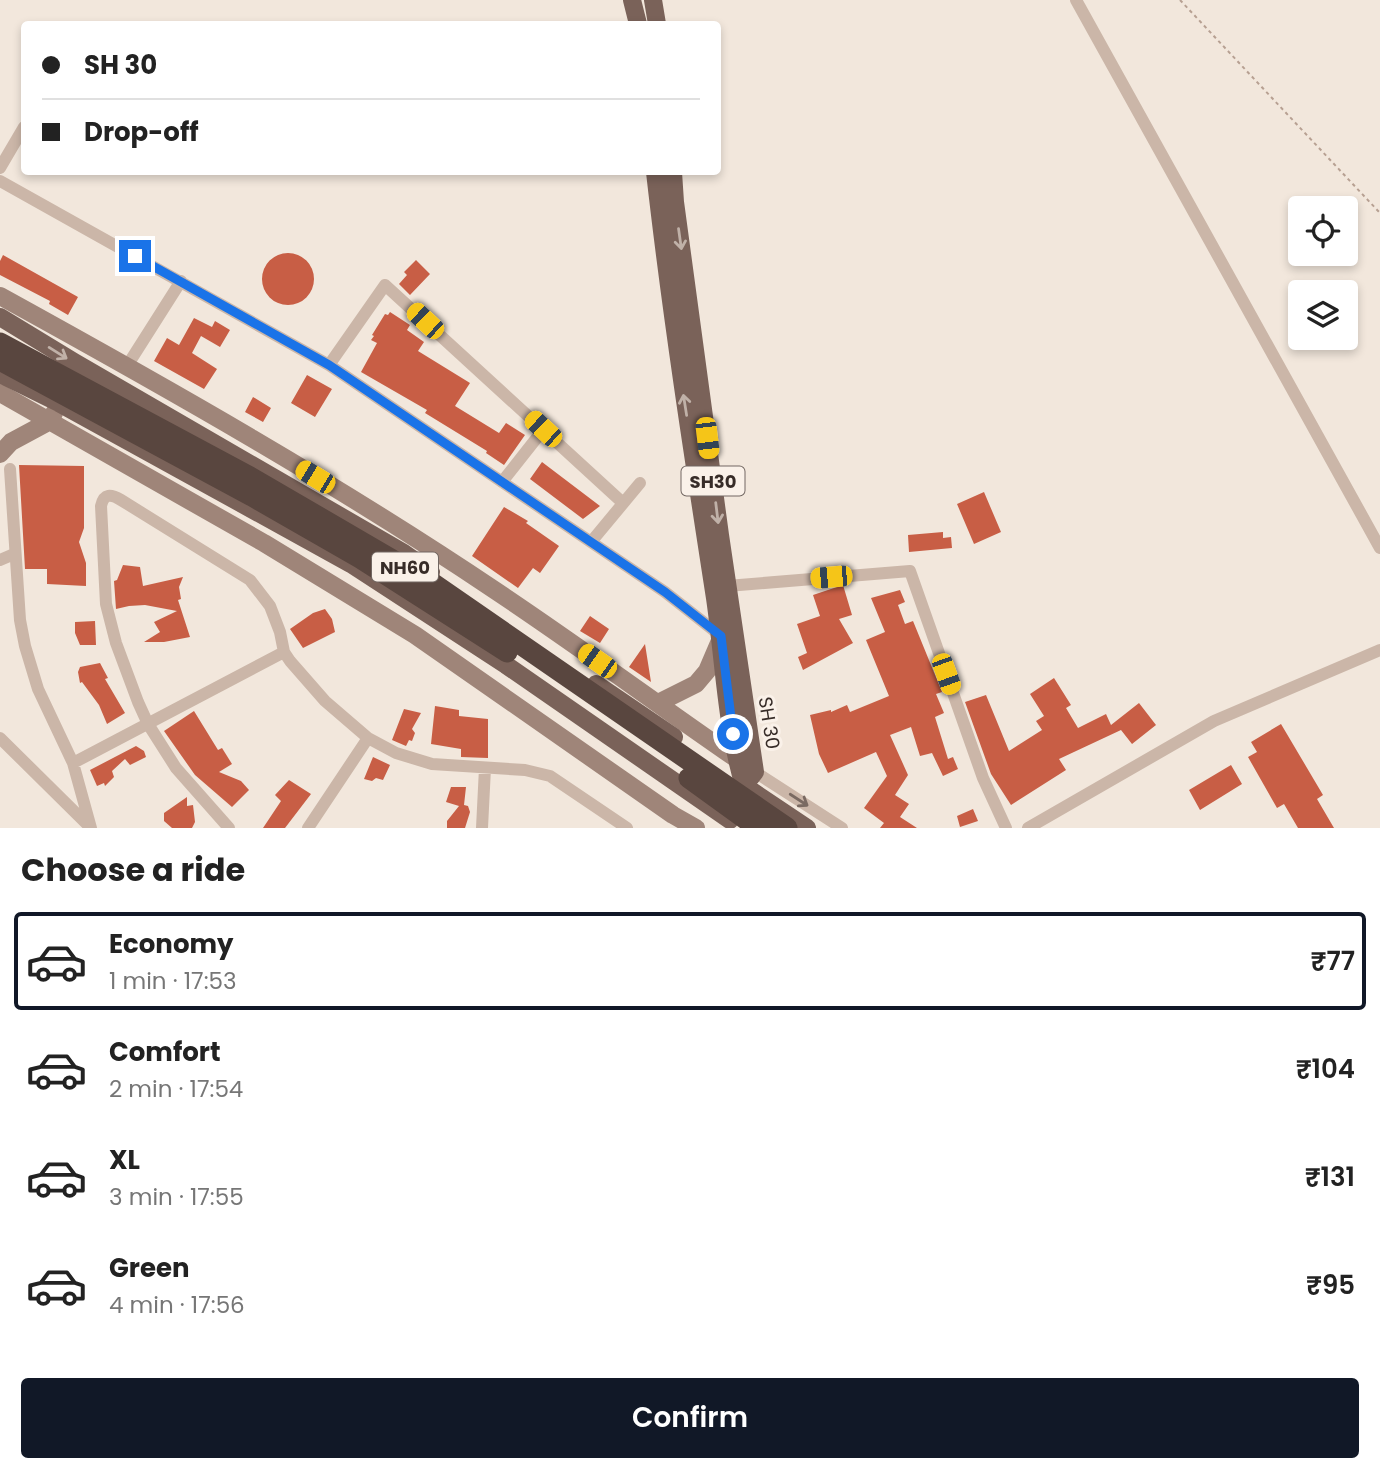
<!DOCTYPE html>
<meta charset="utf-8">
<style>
body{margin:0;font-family:Poppins,sans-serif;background:#f6f6f6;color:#222;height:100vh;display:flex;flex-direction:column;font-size:26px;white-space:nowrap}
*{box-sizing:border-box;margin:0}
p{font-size:23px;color:#767676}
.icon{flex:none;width:38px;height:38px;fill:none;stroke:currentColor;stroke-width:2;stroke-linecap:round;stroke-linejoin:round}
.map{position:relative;height:828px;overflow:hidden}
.drawer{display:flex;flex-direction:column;background:#fff;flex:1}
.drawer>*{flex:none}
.hud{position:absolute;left:21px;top:21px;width:700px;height:154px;border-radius:7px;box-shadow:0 4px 10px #0003;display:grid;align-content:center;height:154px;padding:0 21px;background:#fff}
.buttons{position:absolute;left:1288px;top:196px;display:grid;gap:14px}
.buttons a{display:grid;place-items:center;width:70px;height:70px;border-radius:7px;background:#fff;box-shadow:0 4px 10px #0003;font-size:35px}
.end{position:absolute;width:32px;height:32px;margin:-16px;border:9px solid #1a73e8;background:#fff;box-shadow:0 0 0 4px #fff}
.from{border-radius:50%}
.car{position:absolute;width:21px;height:42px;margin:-21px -10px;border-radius:9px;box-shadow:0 0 5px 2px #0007;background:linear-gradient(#f5c518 24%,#345 0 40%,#f5c518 0 76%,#345 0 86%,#f5c518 0)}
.hud b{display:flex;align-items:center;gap:24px;height:66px;font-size:26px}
.hud b+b{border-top:2px solid #e0e0e0}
.hud i{width:18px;height:18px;background:#222}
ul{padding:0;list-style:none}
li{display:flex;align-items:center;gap:21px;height:98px;margin:0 14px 10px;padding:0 7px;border:4px solid transparent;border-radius:7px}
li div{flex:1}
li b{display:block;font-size:26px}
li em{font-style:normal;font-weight:600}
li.on{border-color:#111827}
li>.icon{width:63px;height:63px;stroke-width:1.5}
h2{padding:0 21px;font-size:32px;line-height:84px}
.action{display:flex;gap:14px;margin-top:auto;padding:14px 21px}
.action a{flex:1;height:80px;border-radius:7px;background:#111827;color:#fff;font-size:28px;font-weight:600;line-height:80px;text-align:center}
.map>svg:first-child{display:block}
.building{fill:#c85e45}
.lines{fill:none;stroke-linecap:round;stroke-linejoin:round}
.path{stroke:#b7a092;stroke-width:2;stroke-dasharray:3.5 3.5;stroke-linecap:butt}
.street{stroke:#cbb6a8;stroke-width:12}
.secondary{stroke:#9f8579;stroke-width:18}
.primary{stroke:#7a6259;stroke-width:18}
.highway-bridge{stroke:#59463f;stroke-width:21}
.oneway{stroke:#c0b1a8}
.oneway2{stroke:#7a6a62}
.route{stroke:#1a73e8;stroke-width:9}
.labels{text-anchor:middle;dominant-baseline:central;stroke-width:6;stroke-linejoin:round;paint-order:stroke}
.shield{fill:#faf1e9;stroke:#726762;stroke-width:2}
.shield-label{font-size:18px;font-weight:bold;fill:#372c28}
.street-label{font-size:19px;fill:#372c28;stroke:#faf1e9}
</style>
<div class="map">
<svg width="1380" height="828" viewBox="0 0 1380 828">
<rect width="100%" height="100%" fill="#f2e7dc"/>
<path class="building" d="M262 279a26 26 0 1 1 52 0a26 26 0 1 1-52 0Z
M3 255 78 297 68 315 49 304 50 301 0 275V261Z
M416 260 430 274 410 295 399 284 407 275 404 272Z
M390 312 410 325 407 330 424 342 418 351 470 383 455 406 499 433 506 423 525 435 504 465 486 453 487 451 425 413 427 410 361 372 377 343 371 340 374 336 372 335 385 314 388 315Z
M194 318 212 327 215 321 230 330 220 347 201 336 192 353 217 369 204 389 154 361 167 338 179 345Z
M307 375 332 389 315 417 291 403Z
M253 397 271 408 263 422 245 412Z
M542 462 600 506 583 519 530 479Z
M19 465 84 466V528L79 542 86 563V586L47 584V569H25Z
M984 492 1001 532 974 544 957 504Z
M504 507 528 521 526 523 559 546 540 573 533 568 518 588 472 556Z
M943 532V538L951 537 952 548 909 552 908 535Z
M123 565 140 567 143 586 183 577 179 587 181 599 178 600 190 637 164 642H144L160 632 154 622 177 611 145 605 129 606 116 609 114 581 117 580Z
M843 585 852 615 839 619 853 643 803 670 798 657 807 653 797 624 820 616 813 595Z
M900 590 905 602 898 605 905 624 913 621 942 692 936 694 944 713 935 717 948 759 953 757 958 769 943 776 932 753 920 756 911 727 890 735 908 775 895 795 909 804 900 817 917 828H880L884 823 864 808 887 776 876 752 828 773 819 754 810 715 831 710V712L847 705 850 712 889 696 866 640 885 632 871 598Z
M325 609 332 619 335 632 303 648 290 629 313 613Z
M590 616 609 629 600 643 580 631Z
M95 621 96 645H80L75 633V622Z
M645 644 651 682 629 667Z
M100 663 108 678 105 679 125 713 107 724 99 705 82 682 80 683 78 672 80 667Z
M1054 678 1071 705 1066 708 1078 728 1106 714 1111 725 1139 703 1156 725 1132 744 1121 730 1059 759 1066 770 1011 805 991 774 965 702 986 695 1009 751 1042 730 1036 721 1044 716 1030 694Z
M435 706 459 710V716L488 719V758L461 757V749L431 744Z
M404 709 421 713 412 729 415 733 412 741 409 740 406 746 392 740Z
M194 711 218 750 222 748 232 764 219 772 241 781 249 790 232 807 195 775 164 731Z
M1281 724 1323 795 1317 799 1334 828H1298L1284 804 1277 808 1248 757 1257 752 1251 742Z
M136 746 144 751 146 757 130 765 125 759 112 771 114 777 105 786 104 783 97 786 90 770Z
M373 757 390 765 383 780 376 778 372 781 364 779Z
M1231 765 1242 784 1200 810 1189 790Z
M289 780 311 794 285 828H263L281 801 275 795Z
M451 787H466L464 805 468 806 470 812 465 828H447V821L459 806 446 802Z
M187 797V806L193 805 195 822 192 828H172L164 821V813Z
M973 809 978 821 960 827 957 816Z"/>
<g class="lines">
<path class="path" d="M1180 0 1380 213"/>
<path class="street" d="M1076 0 1380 548
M0 168 24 127
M0 181 329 365 665 592 721 636
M329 365 385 285 623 503
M127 366 181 281
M10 469 20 620 25 646 38 689 73 763 91 828
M502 482 543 430
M591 542 640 483
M0 560 14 554
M727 586 910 571 983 778 1006 828
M0 738 91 828
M368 738 396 753 432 764 525 770 550 776 627 828
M73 763 284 652
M755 772 842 828
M229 828 176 768 148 724 138 702 116 643 106 604 101 506C104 493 111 494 121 500L250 580 270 606 280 632 284 652 290 661 325 701 368 738 308 828
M482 828 485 768
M1028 828 1214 721 1380 650"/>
<path class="secondary" d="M0 296C169 389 337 484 496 591 580 647 661 707 744 764
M0 393 264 543 415 635 673 815 696 828
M0 454 11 442 50 421 54 413
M658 703 696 684 707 671 722 636"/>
<path class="primary" d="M632 0 638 24
M653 0 657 24
M655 172C671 314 693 456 715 598 724 660 726 726 744 786
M673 172 675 202 720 535 755 772 744 786
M0 317 74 362 404 553 431 572
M0 374 59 403 351 564 506 665 730 820
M596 684 674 737
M749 789 807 828"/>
<path class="highway-bridge" d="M0 343 250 477 432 583 787 828
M0 360 252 496 360 558 507 652
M689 778 758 828"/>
</g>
<defs><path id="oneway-shaft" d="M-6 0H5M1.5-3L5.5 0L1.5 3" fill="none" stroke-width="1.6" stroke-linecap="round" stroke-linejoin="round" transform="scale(1.75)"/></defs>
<g class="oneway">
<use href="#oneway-shaft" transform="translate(680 239) rotate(82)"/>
<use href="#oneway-shaft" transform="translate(58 353) rotate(32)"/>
<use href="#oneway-shaft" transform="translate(685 405) rotate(-99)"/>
<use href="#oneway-shaft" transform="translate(717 513) rotate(83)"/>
</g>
<use class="oneway2" href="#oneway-shaft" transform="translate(799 800) rotate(33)"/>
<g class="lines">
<path class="route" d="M135 256 329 365 665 592 721 636 733 734"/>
</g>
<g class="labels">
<g class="shield">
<rect x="681.5" y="466.5" width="63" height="29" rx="5"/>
<rect x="372" y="552.5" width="66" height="29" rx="5"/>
</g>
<g class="shield-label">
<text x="713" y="481">SH30</text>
<text x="405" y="567">NH60</text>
</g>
<g class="street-label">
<text transform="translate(769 723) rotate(81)">SH 30</text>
</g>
</g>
</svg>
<div class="buttons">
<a><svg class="icon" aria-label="locate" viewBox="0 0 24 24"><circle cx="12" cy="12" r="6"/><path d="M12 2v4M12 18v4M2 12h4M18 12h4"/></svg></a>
<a><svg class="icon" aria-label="layers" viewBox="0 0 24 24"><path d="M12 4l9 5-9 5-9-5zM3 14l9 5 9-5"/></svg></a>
</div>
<i class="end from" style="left:733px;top:734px"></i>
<i class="end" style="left:135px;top:256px"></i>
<i class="car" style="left:425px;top:321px;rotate:313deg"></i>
<i class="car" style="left:543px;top:429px;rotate:313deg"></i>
<i class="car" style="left:707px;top:438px;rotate:173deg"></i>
<i class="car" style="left:315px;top:477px;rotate:301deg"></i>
<i class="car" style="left:831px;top:577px;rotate:265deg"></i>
<i class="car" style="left:597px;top:661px;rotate:305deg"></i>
<i class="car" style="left:946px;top:674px;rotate:160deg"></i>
<div class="hud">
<b><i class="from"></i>SH 30</b>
<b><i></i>Drop-off</b>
</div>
</div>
<section class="drawer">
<h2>Choose a ride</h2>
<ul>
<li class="on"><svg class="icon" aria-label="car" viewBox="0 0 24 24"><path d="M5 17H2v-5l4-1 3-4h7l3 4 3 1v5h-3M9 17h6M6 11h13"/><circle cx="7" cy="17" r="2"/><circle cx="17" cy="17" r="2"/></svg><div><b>Economy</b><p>1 min · 17:53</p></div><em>₹77</em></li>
<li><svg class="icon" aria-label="car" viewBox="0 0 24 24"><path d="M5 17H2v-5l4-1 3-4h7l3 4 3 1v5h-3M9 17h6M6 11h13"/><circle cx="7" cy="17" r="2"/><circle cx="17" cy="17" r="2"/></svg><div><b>Comfort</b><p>2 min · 17:54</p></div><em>₹104</em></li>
<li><svg class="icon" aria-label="car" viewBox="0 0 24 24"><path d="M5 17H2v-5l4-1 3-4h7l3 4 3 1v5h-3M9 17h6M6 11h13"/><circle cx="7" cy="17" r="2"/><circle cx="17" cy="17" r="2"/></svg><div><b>XL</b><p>3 min · 17:55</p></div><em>₹131</em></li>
<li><svg class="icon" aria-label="car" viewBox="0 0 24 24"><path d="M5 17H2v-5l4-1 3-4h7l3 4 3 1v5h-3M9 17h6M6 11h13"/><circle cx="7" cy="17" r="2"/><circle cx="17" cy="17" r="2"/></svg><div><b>Green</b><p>4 min · 17:56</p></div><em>₹95</em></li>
</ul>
<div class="action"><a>Confirm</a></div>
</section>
